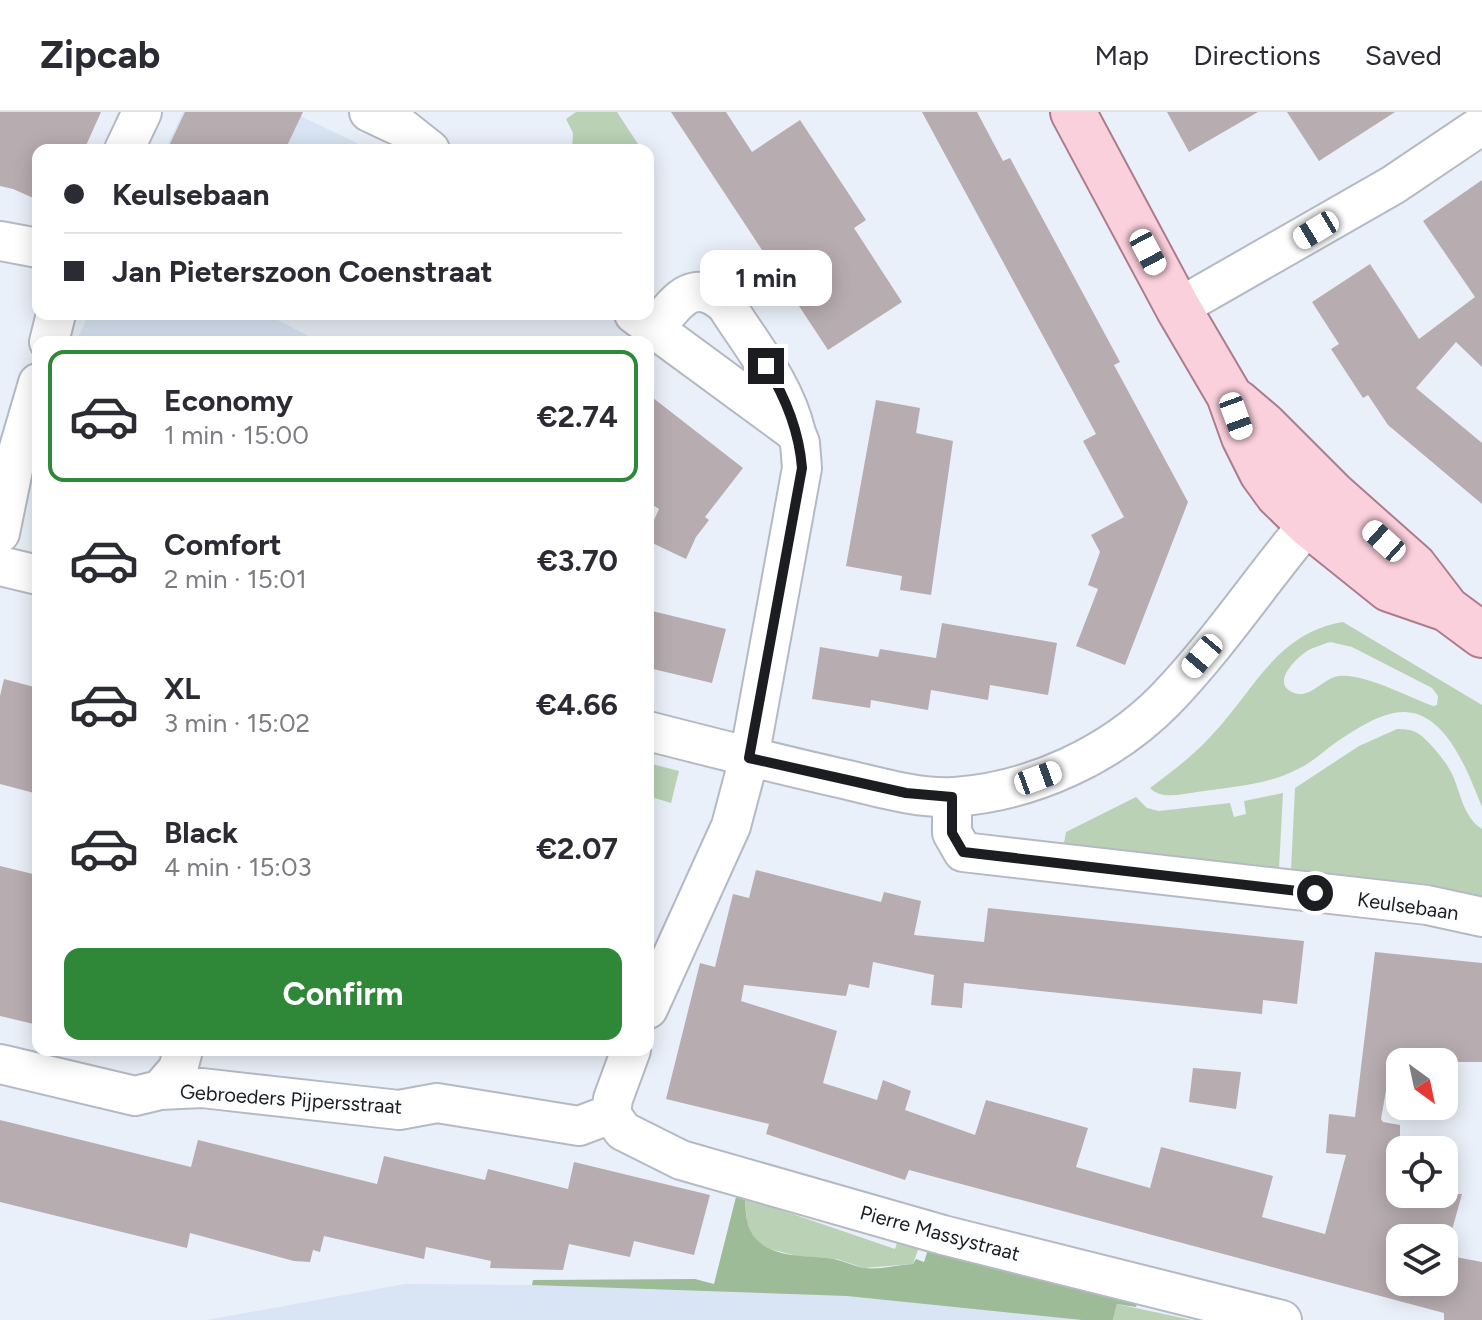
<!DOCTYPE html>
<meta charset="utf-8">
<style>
body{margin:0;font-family:Figtree,sans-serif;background:#f7f7f7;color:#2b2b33;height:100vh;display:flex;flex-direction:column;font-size:30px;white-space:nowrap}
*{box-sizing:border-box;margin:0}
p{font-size:26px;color:#7c7c81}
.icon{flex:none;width:44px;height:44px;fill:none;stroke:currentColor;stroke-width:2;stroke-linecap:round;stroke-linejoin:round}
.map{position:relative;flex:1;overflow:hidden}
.panel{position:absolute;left:32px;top:224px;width:622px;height:720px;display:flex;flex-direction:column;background:#fff;border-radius:16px;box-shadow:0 4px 20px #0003}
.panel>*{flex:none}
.hud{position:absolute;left:32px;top:32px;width:622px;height:176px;border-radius:16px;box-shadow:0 4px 20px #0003;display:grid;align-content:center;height:176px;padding:0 32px;background:#fff}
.needle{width:52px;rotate:147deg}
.controls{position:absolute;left:1386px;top:936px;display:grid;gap:16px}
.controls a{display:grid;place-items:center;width:72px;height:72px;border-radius:16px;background:#fff;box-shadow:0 4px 20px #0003;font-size:40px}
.end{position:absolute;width:36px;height:36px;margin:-18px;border:10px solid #1b1d20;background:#fff;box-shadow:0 0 0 4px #fff}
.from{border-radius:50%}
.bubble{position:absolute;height:56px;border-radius:16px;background:#fff;box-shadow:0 4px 20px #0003;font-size:26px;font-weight:700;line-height:56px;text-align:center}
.car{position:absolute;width:24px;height:48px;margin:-24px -12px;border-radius:10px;box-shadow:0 0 6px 2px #0007;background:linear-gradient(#fff 24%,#345 0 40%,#fff 0 76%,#345 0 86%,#fff 0)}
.hud b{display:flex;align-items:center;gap:28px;height:76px;font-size:30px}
.hud b+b{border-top:2px solid #e1e1e2}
.hud i{width:20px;height:20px;background:#2b2b33}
ul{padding:14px 0 0;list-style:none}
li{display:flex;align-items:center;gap:24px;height:132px;margin:0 16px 12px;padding:0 16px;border:4px solid transparent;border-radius:16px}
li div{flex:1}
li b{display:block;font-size:30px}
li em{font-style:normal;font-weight:700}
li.active{border-color:#2f8838}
li>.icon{width:72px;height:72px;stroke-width:1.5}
.button{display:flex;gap:16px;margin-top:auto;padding:16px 32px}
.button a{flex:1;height:92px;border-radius:16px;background:#2f8838;color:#fff;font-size:32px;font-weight:700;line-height:92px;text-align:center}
header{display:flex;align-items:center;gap:48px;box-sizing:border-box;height:112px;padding:0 40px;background:#fff;border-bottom:2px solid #e1e1e2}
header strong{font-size:38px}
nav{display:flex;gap:44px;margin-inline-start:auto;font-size:28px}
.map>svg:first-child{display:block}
.built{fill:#d9e5f4}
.green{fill:#bad1b6;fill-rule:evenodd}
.forest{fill:#9cbb96}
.building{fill:#b7acb0;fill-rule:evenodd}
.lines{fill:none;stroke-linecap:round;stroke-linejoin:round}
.minor-casing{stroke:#b4bac3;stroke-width:42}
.major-casing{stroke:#ab7d8c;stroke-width:48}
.minor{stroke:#fff;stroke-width:38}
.major{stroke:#fbd0dd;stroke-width:44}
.route{stroke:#1b1d20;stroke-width:10}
.labels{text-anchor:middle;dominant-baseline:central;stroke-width:6;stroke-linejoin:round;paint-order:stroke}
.street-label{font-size:20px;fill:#1b1d20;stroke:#fcfdff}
</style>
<header>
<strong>Zipcab</strong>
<nav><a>Map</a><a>Directions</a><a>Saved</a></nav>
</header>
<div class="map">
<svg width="1482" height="1208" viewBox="0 0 1482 1208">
<rect width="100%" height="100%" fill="#eaf0f9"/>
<path class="built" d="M183 0H292L359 32 355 38H165Z
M89 202H266L320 230H76Z
M721 1167 1081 1208H207L405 1172 714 1174Z"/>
<path class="green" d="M576 0H617L642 38H572L573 21 566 7Z
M1343 510 1482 593V695C1469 663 1447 601 1405 600 1383 599 1356 617 1338 629 1325 638 1313 650 1298 657 1268 673 1230 675 1197 680 1182 682 1161 688 1150 676 1171 660 1193 644 1211 624 1254 579 1276 521 1343 510ZM1330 530 1352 535 1432 576 1438 584 1437 593 1433 594C1409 585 1363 561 1339 564 1323 566 1311 587 1294 581 1270 572 1295 547 1307 539 1314 535 1322 533 1330 530Z
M1397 617C1413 617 1419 620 1430 632 1439 642 1446 650 1452 662 1461 681 1463 705 1482 717V787L1431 775 1291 758 1295 676 1359 634Z
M648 651 679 659 671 691 648 684Z
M1283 681 1279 757 1064 731 1066 720 1136 685 1147 696 1159 699 1230 691 1234 705 1246 702 1244 689Z
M749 1087 895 1137 900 1122 921 1129 913 1152 864 1156 837 1147 797 1144 770 1137 759 1131 751 1121 747 1109 745 1088Z
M1117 1192 1192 1208H1113Z"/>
<path class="forest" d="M736 1085 745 1088C746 1102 746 1117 757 1128 776 1147 809 1143 834 1147 844 1149 853 1154 864 1156 879 1158 897 1153 913 1152L916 1147 924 1150 930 1131 1137 1192 1136 1195 1117 1192 1113 1208H1082L847 1184 532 1173 533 1168 695 1167 714 1172Z"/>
<path class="building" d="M0 0H101L84 38H38V88L13 77 0 74Z
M185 0H303L285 38H167Z
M671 0H726L752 40 800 8 866 108 854 116 902 190 828 238Z
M922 0H977L1003 49 1010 46 1120 250 1114 253 1188 390 1125 553 1076 534 1098 477 1088 473 1100 440 1091 423 1124 405 1083 329 1096 322Z
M1167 0H1258L1189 40Z
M1287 0H1395L1319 49Z
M1482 68V255L1456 230 1416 276 1482 331V392L1388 313 1368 283 1363 286 1331 237 1339 232 1312 190 1370 152 1419 227 1475 185 1423 109Z
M648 282 743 356 705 405 709 408 696 425 686 447 648 429V421L659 397 648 390Z
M876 288 920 296 916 321 953 329 931 483 900 478 902 464 846 454Z
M648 498 726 517 712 571 653 557 654 554 648 553Z
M942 511 1057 531 1048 583 990 573 988 588 931 578 928 598 871 588 870 596 812 587 820 535 878 545 880 537 936 546Z
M4 567 38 576V682L0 672V584Z
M0 754 37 763 38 913 0 904Z
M756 758 881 790 884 780 921 789 914 823 984 830 988 796 1304 829 1297 892 1263 888 1262 902 964 871 962 896 931 893 934 863 873 850 869 876 849 872 846 884 744 873 741 889 837 919 823 971 877 988 883 968 911 979 905 998 975 1023 986 988 1088 1016 1076 1055 1150 1076 1161 1035 1273 1064 1262 1105 1325 1122 1346 1043 1326 1041 1329 1002 1355 1005 1375 840 1482 851V950H1391L1381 1007 1383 1010 1400 1013V1082H1462L1445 1143 1482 1150V1208H1444V1201L909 1058 905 1068 766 1022 769 1012 666 987 700 851 715 855 733 782 749 786ZM1400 1126H1444V1170H1400Z
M1193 956 1241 960 1236 997 1189 990Z
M0 1008 191 1055 198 1028 377 1072 384 1044 485 1068 488 1057 568 1077 574 1050 710 1083 694 1143 634 1129 630 1145 569 1132 563 1158 490 1156 491 1149 426 1135 424 1147 324 1124 320 1140 313 1138 310 1150 294 1149 190 1121 187 1136 0 1090Z"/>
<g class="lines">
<g class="minor-casing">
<path id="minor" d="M369 0 401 15 430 38
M124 38 142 0
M0 129 38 136
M1178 196 1393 73 1482 13
M634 202 796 321 800 331 802 356 749 646 731 714 648 897
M654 218C675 192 692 162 726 193 752 234 785 273 796 321
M49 230 56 202
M0 421 14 353 38 271
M0 454 38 463
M648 619C714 636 781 653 848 668 882 676 919 687 955 685 1033 679 1111 643 1165 588 1224 527 1270 454 1326 391
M952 685V721L963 740 1427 793 1482 805
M0 952 135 984 160 978 202 976 399 998 437 991 579 1014 611 1002 613 987 631 938
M160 978 178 957 183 938
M611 1002 623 1019 681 1048 943 1123 1282 1208"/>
</g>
<g class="major-casing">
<path id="major" d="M1073 0 1178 196 1229 283 1244 325 1262 361 1278 383 1308 412 1389 477 1447 497
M1237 290 1264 313 1334 383 1414 454 1447 497 1482 523"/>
</g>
<use href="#minor" class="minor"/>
<use href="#major" class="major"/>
</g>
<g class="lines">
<path class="route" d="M766 254C786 286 799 318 802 356L749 646 906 681 952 685V721L963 740 1315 781"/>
</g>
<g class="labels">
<g class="street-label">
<text transform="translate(1408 794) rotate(8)">Keulsebaan</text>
<text transform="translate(291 987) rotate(4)">Gebroeders Pijpersstraat</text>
<text transform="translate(940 1121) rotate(15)">Pierre Massystraat</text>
</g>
</g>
</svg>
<div class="controls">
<a><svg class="needle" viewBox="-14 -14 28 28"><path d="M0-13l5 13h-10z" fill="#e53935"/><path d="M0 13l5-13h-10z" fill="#7c7c81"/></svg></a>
<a><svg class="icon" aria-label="locate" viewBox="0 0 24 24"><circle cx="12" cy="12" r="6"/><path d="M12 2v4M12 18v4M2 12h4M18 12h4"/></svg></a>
<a><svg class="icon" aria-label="layers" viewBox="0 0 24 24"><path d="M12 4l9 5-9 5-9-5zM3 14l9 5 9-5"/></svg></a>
</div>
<i class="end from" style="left:1315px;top:781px"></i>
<i class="end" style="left:766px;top:254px"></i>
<div class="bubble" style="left:700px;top:138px;width:132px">1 min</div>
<i class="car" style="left:1316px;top:118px;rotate:239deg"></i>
<i class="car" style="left:1148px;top:140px;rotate:152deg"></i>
<i class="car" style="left:1236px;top:304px;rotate:160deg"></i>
<i class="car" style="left:1384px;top:429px;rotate:312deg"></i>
<i class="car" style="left:1202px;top:544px;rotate:220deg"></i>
<i class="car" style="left:1038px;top:666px;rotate:70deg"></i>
<div class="hud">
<b><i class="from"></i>Keulsebaan</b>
<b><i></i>Jan Pieterszoon Coenstraat</b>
</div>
<section class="panel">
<ul>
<li class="active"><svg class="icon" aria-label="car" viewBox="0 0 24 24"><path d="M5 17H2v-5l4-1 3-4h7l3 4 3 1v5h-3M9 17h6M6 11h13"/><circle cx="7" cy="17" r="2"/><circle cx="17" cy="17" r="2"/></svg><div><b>Economy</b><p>1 min · 15:00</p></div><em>€2.74</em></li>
<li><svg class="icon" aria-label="car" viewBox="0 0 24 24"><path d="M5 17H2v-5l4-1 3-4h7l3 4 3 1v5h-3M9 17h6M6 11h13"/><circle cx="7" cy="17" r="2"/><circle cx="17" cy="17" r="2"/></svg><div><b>Comfort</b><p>2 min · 15:01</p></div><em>€3.70</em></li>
<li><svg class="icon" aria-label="car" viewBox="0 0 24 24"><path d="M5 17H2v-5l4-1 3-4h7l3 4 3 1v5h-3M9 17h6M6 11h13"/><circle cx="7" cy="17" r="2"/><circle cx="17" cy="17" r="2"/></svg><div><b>XL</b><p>3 min · 15:02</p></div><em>€4.66</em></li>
<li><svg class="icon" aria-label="car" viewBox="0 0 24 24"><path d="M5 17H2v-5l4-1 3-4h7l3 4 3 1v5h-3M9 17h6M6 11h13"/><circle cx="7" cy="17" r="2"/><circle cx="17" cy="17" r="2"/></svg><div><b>Black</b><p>4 min · 15:03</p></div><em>€2.07</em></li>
</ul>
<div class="button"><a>Confirm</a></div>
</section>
</div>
